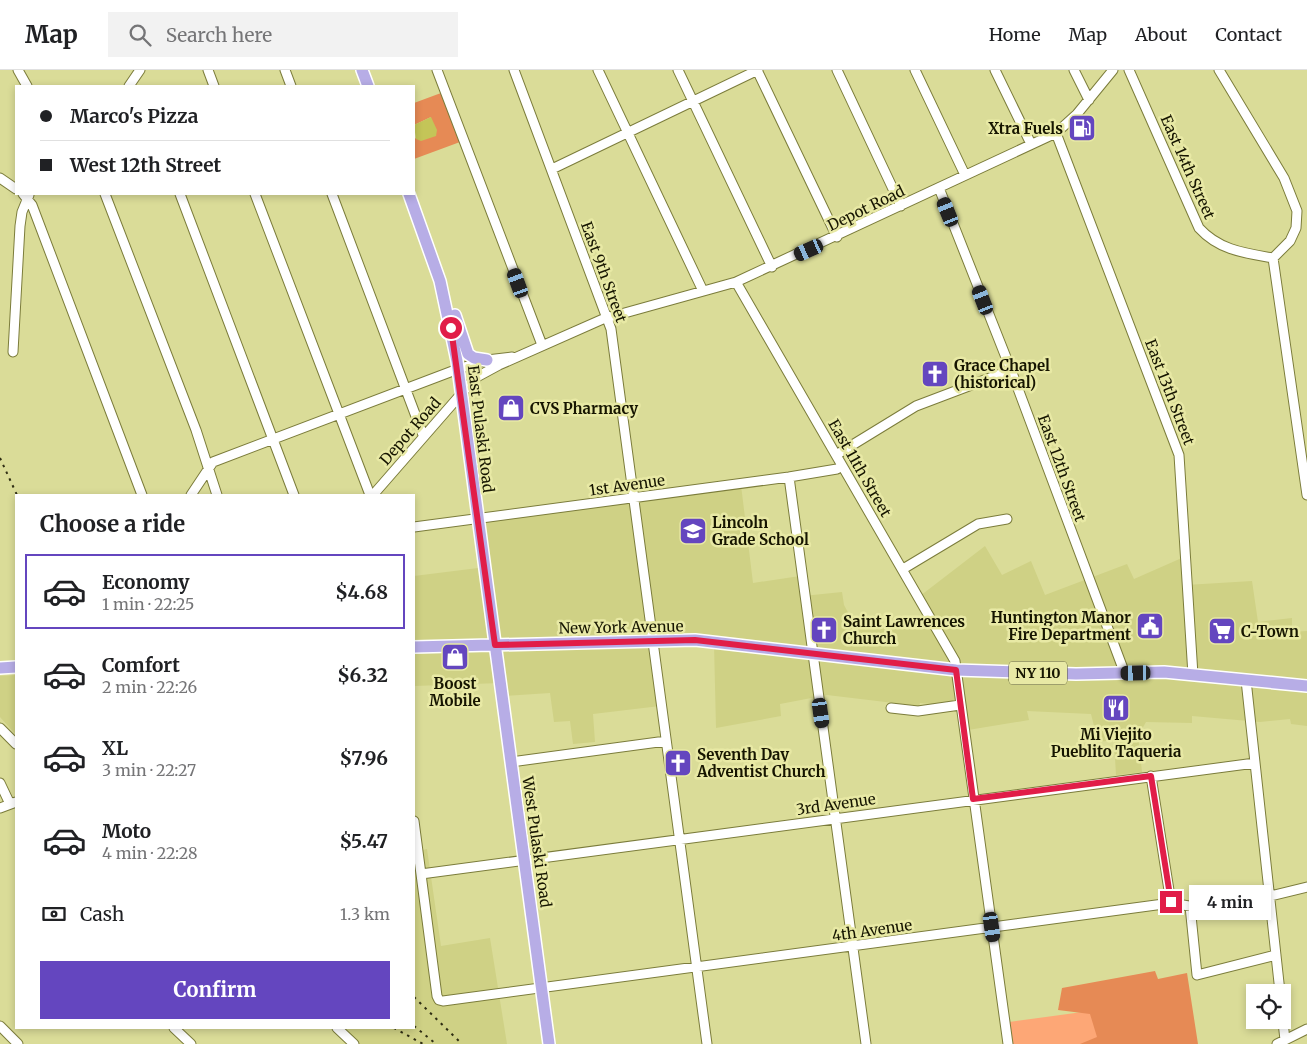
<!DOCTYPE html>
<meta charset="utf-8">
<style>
body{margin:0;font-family:Merriweather,serif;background:#f2f2f2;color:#202124;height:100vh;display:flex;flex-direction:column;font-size:19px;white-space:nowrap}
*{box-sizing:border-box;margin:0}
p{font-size:16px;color:#757577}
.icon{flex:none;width:28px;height:28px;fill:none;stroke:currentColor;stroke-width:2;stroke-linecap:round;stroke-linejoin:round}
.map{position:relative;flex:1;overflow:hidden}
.details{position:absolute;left:15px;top:424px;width:400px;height:535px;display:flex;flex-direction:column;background:#fff;border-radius:0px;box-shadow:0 2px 8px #0003}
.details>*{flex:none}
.guide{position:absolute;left:15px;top:15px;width:400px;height:110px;border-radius:0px;box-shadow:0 2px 8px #0003;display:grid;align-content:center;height:110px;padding:0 25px;background:#fff}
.tools{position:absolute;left:1246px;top:914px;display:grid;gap:10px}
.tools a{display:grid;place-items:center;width:45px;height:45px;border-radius:0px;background:#fff;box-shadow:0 2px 8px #0003;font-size:25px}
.end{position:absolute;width:22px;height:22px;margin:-11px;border:6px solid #e11d48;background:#fff;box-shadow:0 0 0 2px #fff}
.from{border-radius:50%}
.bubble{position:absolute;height:35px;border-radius:0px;background:#fff;box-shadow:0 2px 8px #0003;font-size:16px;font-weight:700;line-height:35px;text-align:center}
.car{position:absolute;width:15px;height:30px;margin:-15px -8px;border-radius:6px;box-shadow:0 0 4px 1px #0007;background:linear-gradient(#222 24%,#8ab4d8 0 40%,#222 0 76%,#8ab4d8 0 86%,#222 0)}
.guide b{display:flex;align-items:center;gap:18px;height:48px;font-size:19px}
.guide b+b{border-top:1px solid #e0e0e0}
.guide i{width:12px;height:12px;background:#202124}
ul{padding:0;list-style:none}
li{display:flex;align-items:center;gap:15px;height:75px;margin:0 10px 8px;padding:0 15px;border:2px solid transparent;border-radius:0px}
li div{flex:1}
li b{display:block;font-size:19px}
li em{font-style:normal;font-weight:700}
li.current{border-color:#6446bf}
li>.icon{width:45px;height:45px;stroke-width:1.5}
h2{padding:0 25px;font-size:22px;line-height:60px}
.pay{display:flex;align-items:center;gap:12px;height:55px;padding:0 25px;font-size:19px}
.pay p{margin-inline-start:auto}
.primary-button{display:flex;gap:10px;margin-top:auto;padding:10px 25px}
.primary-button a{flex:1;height:58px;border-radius:0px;background:#6446bf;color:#fff;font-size:20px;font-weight:700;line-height:58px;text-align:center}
header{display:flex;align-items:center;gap:30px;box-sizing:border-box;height:70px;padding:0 25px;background:#fff;border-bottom:1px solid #e0e0e0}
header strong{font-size:24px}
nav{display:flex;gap:28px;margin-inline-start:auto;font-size:18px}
.search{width:350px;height:45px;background:#f2f2f2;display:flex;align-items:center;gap:12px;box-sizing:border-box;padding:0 18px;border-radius:0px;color:#757577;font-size:19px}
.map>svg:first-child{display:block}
.built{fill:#cfd185}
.green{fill:#fda776}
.forest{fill:#e68a55}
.water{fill:#c4c558}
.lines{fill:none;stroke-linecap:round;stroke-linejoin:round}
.minor-casing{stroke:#7b7c3b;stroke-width:11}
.major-casing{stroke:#fff;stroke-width:14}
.minor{stroke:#fff;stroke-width:9}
.major{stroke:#b7ade6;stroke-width:11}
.rail{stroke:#2f2e13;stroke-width:2;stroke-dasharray:2.5 5;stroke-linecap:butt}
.route{stroke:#e11d48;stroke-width:6}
.labels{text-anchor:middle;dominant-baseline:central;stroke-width:5;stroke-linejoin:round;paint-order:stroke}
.shield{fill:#e8e9a5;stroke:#555532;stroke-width:1}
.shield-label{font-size:14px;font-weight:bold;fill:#161500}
.poi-label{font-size:15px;font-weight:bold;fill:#161500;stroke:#e8e9a5;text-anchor:start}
.street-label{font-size:15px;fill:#161500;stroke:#e8e9a5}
</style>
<header>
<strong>Map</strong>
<div class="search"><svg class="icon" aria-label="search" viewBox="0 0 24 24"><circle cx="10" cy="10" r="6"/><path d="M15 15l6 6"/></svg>Search here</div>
<nav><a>Home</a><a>Map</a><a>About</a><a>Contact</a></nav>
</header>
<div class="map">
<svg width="1307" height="974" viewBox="0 0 1307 974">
<rect width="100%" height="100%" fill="#dadc98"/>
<path class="built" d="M741 415 753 513 800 506 803 526 842 522 844 535 851 548 883 556 939 558 920 526 985 476 1002 505 1031 491 1045 525 1127 494 1134 509 1184 487 1186 515 1252 511 1258 552 1292 548V562L1307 561V656L1291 654 1290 649 1260 652 1192 646V653L1146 652 1138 666 1142 702 1116 705 1114 670 1098 672 1091 644 1027 641 1029 650 962 661 958 634 942 635 920 633 919 636 827 625 780 634 781 646 716 658 714 574 653 572 660 636 593 644 595 672 573 674 570 651 554 652 550 623 503 626 501 613 414 616V506L486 497 478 449Z
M16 605V665L0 647V606Z
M427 779 441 876 490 868 507 974H359L343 958H414V782Z"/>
<path class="green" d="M1097 940 1101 971 1081 974H1013L1009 952Z"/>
<path class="forest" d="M441 23 460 72 414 89V66L416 69 431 47 414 55V33Z
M1155 901 1158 909 1187 903 1198 974H1080L1097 967 1090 944 1058 940 1062 918Z"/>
<path class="water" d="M431 47 437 60 436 66 421 71 416 69 414 55Z"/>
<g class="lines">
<g class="minor-casing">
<path id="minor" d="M18 0 27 16
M208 0 214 16
M285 0 291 16
M437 0 542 275
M514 0 611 259 707 974
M598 0 703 221
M678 0 772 197
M757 0 837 167
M837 0 901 136
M915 0 965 105
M995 0 1031 74
M1074 0 1089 30
M1129 0 1199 158C1219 180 1244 183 1273 188
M1219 0 1284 108 1297 141 1296 158 1290 171 1273 188
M129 16 140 0
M1056 63 1179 385 1193 605
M552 99 758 0
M0 108 16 119
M939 118 1011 300 1125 604
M23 124 32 135 142 425
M105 124 196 360 217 425
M180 124 294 425
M255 124 370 425
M332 124 423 365
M1273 188 1307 425
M736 212 955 591 1008 974
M13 282 20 156 22 142 29 125
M836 385 916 336 1011 300
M789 407 866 974
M191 425 213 392 458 299 487 290 512 287
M373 425 475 308 499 295 603 249 736 212 1056 63 1077 44 1113 0
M414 457 789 407 837 399 842 396
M903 499 978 454 1007 449
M1246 610 1280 922
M891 638 918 641 960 635
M0 658 16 674
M511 692 666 671
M1151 706 1171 833
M0 713 10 734
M0 738 16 732
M414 751 437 926 439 930 443 931 1171 833 1213 840 1307 817
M421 804 1255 693
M1190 836 1197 905 1276 885
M1282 943 1285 970
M0 956 18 974
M174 958 191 974
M337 958 354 974
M1277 974 1307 959"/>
</g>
<g class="major-casing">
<path id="major" d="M362 0 368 16
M409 124 440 211 457 291 549 974
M455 245 468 284 474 288 487 290
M414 577 695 570 956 600 1076 604 1164 602 1307 616
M0 598 16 597"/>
</g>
<use href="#minor" class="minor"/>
<use href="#major" class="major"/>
<path class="rail" d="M0 388 17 425
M414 927 462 974
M414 956 436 974
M394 958 423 974"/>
</g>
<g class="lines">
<path class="route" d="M451 258 495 575 695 570 956 600 973 729 1151 706 1171 832"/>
</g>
<defs>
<g id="fuel-square" transform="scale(1.4375)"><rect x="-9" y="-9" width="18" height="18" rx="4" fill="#6446bf" stroke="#e8e9a5"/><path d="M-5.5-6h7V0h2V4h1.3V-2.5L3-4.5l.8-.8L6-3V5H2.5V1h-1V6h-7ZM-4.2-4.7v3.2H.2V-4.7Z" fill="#fff"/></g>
<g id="church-square" transform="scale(1.4375)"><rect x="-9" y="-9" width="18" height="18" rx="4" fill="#6446bf" stroke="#e8e9a5"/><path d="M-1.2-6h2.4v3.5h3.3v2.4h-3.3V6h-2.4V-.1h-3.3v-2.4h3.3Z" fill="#fff"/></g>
<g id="shop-square" transform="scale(1.4375)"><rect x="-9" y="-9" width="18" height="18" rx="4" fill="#6446bf" stroke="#e8e9a5"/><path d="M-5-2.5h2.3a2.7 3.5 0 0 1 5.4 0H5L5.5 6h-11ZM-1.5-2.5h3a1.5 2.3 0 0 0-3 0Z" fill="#fff"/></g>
<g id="school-square" transform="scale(1.4375)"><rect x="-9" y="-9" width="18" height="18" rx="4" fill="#6446bf" stroke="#e8e9a5"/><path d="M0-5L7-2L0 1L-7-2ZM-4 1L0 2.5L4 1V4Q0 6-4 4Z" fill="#fff"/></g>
<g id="civic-square" transform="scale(1.4375)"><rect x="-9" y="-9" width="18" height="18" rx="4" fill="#6446bf" stroke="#e8e9a5"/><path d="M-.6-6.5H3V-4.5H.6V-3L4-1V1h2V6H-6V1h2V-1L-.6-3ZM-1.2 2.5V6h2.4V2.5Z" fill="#fff"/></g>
<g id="supermarket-square" transform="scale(1.4375)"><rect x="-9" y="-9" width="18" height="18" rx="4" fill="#6446bf" stroke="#e8e9a5"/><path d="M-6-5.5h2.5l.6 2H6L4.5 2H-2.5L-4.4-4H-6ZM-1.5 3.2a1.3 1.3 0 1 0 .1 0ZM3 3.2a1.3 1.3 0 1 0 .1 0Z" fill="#fff"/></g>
<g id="restaurant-square" transform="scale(1.4375)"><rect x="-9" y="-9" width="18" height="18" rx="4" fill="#6446bf" stroke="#e8e9a5"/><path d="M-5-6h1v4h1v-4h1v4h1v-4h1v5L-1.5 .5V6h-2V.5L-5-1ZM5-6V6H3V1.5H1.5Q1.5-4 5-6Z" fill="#fff"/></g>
</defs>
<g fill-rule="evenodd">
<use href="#fuel-square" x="1082" y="58"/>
<use href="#church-square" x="935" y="304"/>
<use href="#shop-square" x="511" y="338"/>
<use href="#school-square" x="693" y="461"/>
<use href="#civic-square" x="1150" y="556"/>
<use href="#church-square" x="824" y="560"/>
<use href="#supermarket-square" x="1222" y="561"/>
<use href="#shop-square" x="455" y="587"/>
<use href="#restaurant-square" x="1116" y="638"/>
<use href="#church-square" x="678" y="693"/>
</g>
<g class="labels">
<rect class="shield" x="1009" y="591.5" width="58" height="23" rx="4"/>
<g class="shield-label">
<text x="1038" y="603">NY 110</text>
</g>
<g class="poi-label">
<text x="1063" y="58" text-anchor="end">Xtra Fuels</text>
<text x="954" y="295">Grace Chapel<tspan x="954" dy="17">(historical)</tspan></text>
<text x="530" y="338">CVS Pharmacy</text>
<text x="712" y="452">Lincoln<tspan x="712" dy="17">Grade School</tspan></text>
<text x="1131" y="547" text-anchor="end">Huntington Manor<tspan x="1131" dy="17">Fire Department</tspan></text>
<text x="843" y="551">Saint Lawrences<tspan x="843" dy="17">Church</tspan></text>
<text x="1241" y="561">C-Town</text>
<text x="455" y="613" text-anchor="middle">Boost<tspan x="455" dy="17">Mobile</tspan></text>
<text x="1116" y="664" text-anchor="middle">Mi Viejito<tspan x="1116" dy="17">Pueblito Taqueria</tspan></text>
<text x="697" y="684">Seventh Day<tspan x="697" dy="17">Adventist Church</tspan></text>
</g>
<g class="street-label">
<text transform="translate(1188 97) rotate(66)">East 14th Street</text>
<text transform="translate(866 138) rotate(-26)">Depot Road</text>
<text transform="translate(604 202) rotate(70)">East 9th Street</text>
<text transform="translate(1170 322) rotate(69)">East 13th Street</text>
<text transform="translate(481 359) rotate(83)">East Pulaski Road</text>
<text transform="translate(410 361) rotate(-49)">Depot Road</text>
<text transform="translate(860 398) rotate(60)">East 11th Street</text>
<text transform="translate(1062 398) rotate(70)">East 12th Street</text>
<text transform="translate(627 415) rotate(-8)">1st Avenue</text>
<text transform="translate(621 557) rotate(-1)">New York Avenue</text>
<text transform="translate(836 734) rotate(-8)">3rd Avenue</text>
<text transform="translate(537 772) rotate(82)">West Pulaski Road</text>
<text transform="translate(872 860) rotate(-8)">4th Avenue</text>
</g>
</g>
</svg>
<div class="tools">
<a><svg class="icon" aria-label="locate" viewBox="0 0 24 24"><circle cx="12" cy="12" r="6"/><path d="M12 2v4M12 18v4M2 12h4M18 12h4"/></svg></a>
</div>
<i class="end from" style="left:451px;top:258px"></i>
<i class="end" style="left:1171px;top:832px"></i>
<div class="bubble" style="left:1189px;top:815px;width:82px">4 min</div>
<i class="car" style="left:948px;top:142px;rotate:338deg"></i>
<i class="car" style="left:809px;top:180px;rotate:246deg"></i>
<i class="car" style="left:518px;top:213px;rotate:340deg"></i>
<i class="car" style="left:983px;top:230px;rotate:339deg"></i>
<i class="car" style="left:1136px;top:603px;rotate:269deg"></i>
<i class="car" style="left:821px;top:643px;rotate:172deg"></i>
<i class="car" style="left:992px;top:857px;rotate:172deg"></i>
<div class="guide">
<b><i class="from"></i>Marco's Pizza</b>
<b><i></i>West 12th Street</b>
</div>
<section class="details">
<h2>Choose a ride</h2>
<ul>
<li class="current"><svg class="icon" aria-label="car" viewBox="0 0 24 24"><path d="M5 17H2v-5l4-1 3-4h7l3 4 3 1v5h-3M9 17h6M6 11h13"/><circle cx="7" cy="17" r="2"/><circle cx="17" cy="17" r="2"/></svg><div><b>Economy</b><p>1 min · 22:25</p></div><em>$4.68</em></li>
<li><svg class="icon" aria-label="car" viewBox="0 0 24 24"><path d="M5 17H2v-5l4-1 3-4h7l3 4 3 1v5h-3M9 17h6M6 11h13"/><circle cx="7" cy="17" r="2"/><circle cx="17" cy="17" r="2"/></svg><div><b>Comfort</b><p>2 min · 22:26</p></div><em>$6.32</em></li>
<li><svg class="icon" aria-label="car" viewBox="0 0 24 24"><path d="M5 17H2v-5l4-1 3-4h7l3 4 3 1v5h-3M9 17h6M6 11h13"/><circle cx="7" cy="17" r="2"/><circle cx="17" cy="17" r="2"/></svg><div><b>XL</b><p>3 min · 22:27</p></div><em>$7.96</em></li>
<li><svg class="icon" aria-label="car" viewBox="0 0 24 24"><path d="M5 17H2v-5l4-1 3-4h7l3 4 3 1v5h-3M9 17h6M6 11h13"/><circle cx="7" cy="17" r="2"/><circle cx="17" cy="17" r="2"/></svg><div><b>Moto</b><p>4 min · 22:28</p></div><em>$5.47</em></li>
</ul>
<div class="pay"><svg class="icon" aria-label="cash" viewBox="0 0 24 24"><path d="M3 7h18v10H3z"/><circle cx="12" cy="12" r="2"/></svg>Cash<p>1.3 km</p></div>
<div class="primary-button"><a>Confirm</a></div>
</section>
</div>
